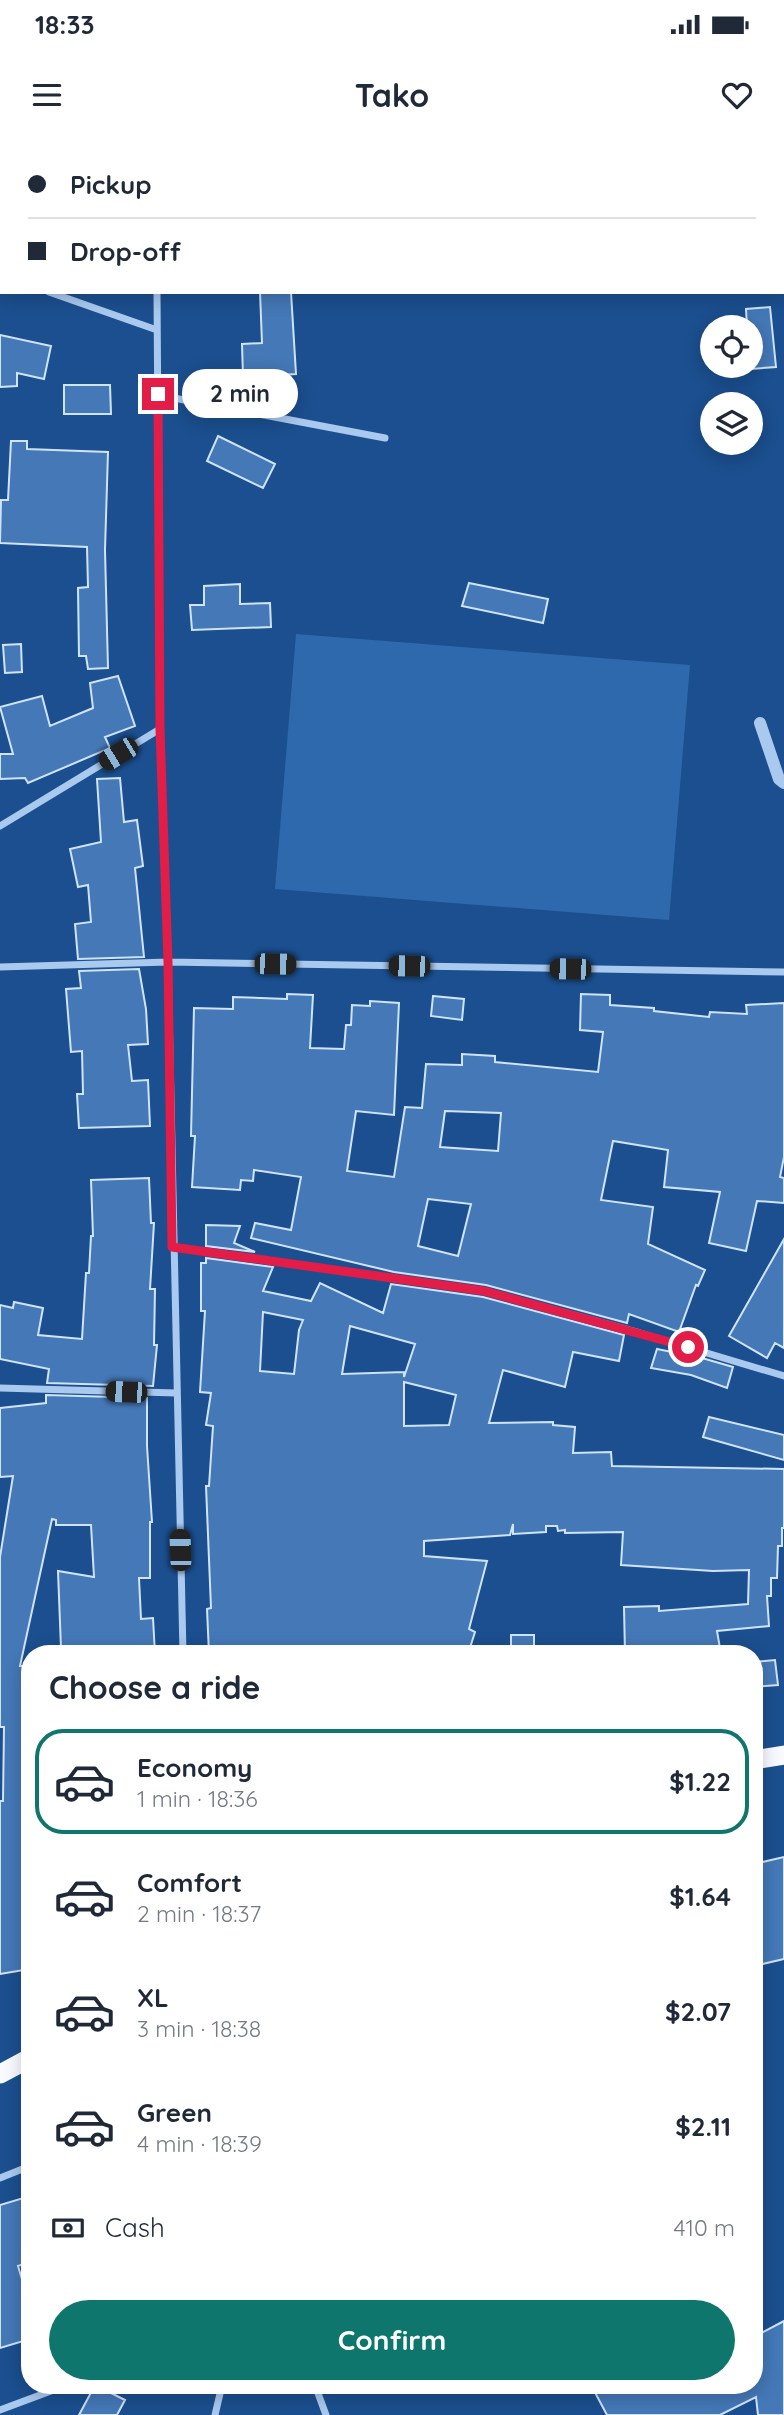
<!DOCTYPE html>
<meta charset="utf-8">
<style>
body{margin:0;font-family:Quicksand,sans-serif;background:#f2f2f3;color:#1f2937;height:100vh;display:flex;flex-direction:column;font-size:26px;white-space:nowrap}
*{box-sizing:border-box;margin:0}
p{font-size:23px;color:#747a83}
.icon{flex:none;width:38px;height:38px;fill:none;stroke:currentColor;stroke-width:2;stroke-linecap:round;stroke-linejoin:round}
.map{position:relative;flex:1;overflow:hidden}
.details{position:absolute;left:21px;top:1505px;width:742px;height:749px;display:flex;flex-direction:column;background:#fff;border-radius:28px;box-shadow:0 4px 18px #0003}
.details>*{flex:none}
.banner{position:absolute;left:0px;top:0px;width:784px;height:154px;box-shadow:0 4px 18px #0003;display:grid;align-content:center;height:154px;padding:0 28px;background:#fff}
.controls{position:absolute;left:700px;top:175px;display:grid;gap:14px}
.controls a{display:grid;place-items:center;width:63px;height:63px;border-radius:50%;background:#fff;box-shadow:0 4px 18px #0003;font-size:35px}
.end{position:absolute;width:32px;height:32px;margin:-16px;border:9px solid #e11d48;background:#fff;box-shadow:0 0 0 4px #fff}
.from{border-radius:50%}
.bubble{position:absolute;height:49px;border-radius:24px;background:#fff;box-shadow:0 4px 18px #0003;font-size:23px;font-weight:700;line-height:49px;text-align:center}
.car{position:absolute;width:21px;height:42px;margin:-21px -10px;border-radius:9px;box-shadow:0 0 5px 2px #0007;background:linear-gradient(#222 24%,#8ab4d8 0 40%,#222 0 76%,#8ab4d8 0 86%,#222 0)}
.banner b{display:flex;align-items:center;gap:24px;height:66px;font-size:26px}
.banner b+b{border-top:2px solid #e0e1e3}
.banner i{width:18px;height:18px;background:#1f2937}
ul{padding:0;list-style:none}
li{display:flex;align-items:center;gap:21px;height:105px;margin:0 14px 10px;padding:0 14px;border:4px solid transparent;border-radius:28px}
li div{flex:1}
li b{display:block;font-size:26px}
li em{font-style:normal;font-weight:700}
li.on{border-color:#0f766e}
li>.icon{width:63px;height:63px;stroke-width:1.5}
h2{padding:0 28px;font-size:32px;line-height:84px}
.pay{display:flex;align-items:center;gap:18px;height:77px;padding:0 28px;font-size:26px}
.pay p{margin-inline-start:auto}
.primary-button{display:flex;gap:14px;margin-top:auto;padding:14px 28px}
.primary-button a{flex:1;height:80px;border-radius:42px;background:#0f766e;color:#fff;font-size:28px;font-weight:700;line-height:80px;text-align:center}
.status{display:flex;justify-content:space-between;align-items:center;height:49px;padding:0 35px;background:#fff;direction:ltr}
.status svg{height:19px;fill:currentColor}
header{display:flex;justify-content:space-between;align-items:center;height:91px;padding:0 28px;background:#fff;font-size:32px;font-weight:700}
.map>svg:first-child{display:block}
.green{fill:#2e69ad}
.building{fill:#4478b7;stroke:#cfe3fa;stroke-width:2;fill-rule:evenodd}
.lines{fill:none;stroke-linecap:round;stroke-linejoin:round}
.minor{stroke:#a9c9ee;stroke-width:7}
.tertiary{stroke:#a9c9ee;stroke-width:12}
.trunk{stroke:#f8faff;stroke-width:19}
.route{stroke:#e11d48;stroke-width:9}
</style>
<div class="status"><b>18:33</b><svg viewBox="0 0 49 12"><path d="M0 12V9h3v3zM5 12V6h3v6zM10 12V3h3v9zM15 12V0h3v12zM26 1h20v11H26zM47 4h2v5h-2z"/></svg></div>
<header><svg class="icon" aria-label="menu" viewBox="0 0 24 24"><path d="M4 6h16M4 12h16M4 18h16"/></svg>Tako<svg class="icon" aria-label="heart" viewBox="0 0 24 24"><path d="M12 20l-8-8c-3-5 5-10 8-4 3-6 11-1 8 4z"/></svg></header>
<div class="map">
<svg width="784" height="2275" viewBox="0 0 784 2275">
<rect width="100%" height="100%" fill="#1b4f8f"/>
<path class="green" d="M296 494 690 525 669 780 275 749Z"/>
<path class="building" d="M260 152H291L296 234 243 237 242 204 262 203Z
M770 167 776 227 751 229V187H747L746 169Z
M0 195 51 206 44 239 17 233V246L0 247Z
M64 245H110L111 274H64Z
M218 296 275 324 263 348 207 321Z
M11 301H27V309L108 312 105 410 108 528 88 529 86 516H79L78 448 88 447 87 407 0 403 1 360H8Z
M469 443 548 459 543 483 462 466Z
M240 444V464L270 463 271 487 192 490 190 465H204V446Z
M21 504 22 532 5 533 3 505Z
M118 536 135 586 105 597 110 608 28 643 25 638 0 639V614H13L0 567 42 556 50 586 93 568 90 543Z
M120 638 124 682 137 680 143 726 135 728 144 817 78 819 75 784 91 782 88 745 78 747 70 709 101 702 97 639Z
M139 829 146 869 148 904 128 905 132 941 148 940 150 986 79 988 77 954H83L82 911 71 912 66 849 81 848 79 831Z
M287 854 313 855 310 908 344 909 346 885H351L352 865 370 866V861L399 863 394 975 356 971 347 1031 394 1037 405 967 422 968 426 924 462 925V914L495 916V922L598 932 603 892 580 890 581 854 610 855V865L654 868V871L709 877 710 872 747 874 746 865 784 863V1017L780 1037 784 1038V1063L757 1061 746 1111 709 1103 720 1052 664 1047 668 1010 613 1001 601 1060 653 1067 648 1104 705 1130 698 1146 696 1145 679 1192 629 1174 627 1183 486 1145 394 1132 251 1098 255 1083 291 1090 301 1037 254 1030 253 1041 241 1040 240 1050 192 1047 195 996H191L194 868 233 869V857L287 859ZM445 971 501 973 498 1011 440 1007ZM428 1059 471 1064 458 1116 418 1106Z
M433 856 464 859 462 880 431 876Z
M149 1038 151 1083H154L150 1149H155L154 1205H157L153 1246 47 1243 49 1229 0 1219V1165L13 1168 14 1162 43 1168 38 1195 82 1199 86 1133H89L91 1096H93L91 1040Z
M206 1085 240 1086 234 1103 255 1112 206 1106Z
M784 1099V1208L775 1203 767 1218 729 1196Z
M206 1118 273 1127 263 1151 311 1161 320 1143 383 1173 391 1144 483 1157 624 1195 619 1221 573 1212 565 1247 503 1230 489 1283 553 1282V1285L575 1287 573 1313 611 1312 612 1326 784 1329V1388H782V1406H778L777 1438H771V1456H767L769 1486 717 1491 721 1514H625L624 1467 659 1466V1471L748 1464 749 1430 713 1431 621 1425 623 1392 565 1393V1390L558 1391 557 1386H546V1392L513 1394V1384L510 1395 424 1401V1416L487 1421 469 1489 475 1492 468 1514H209L207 1469 211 1468 206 1346H209L213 1286 206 1285 211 1253 200 1252 205 1171H201V1123H206ZM263 1172 303 1180 299 1190 294 1234 260 1231ZM350 1186 415 1204 404 1237V1232L342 1234ZM404 1242 456 1255 449 1285 404 1286Z
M657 1209 702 1218 733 1227 727 1248 691 1235 651 1228Z
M46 1255 147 1258V1306L152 1382H150V1438H139L141 1479 153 1478 155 1514H83V1507L61 1508 58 1431 94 1437 91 1385H56V1380L52 1379 20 1526H30V1829L0 1834V1661H3L4 1587H0V1417L13 1336 0 1337V1268L46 1263Z
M709 1277 784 1295V1320L703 1297Z
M511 1495H534V1514H511Z
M775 1520 778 1545 754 1547V1522Z
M784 1717V1819L754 1826V1724Z
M30 2056V2122L18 2126 30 2166V2199L0 2208V2065Z
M784 2181V2275H758L756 2257 720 2275H607L591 2245H754V2197Z
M95 2245 125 2260 117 2275H79Z"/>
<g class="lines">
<path class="minor" d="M782 60 784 56
M0 135 2 136
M49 152 157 190
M157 152 160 589 168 822 183 1514
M158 255 385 298
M0 686 160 589
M0 827 168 822 784 832
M172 1107 484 1151 640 1193 784 1236
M0 1248 176 1253
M0 2038 30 2026
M315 2245 326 2275
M0 2270 67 2245
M215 2275 222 2245"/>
<path class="tertiary" d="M760 583 779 639 784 643"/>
<path class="trunk" d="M754 1620 784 1615
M0 1934 30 1918"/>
</g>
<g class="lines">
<path class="route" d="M158 254 160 589 168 822 172 1107 484 1151 688 1207"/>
</g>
</svg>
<div class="controls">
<a><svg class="icon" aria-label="locate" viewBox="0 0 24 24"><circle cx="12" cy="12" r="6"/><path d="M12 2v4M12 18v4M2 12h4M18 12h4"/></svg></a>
<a><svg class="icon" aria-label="layers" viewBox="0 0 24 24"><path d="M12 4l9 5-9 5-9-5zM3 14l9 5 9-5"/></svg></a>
</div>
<i class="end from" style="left:688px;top:1207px"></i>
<i class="end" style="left:158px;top:254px"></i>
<div class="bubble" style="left:182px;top:229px;width:116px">2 min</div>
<i class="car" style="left:118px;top:614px;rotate:239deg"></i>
<i class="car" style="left:275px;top:824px;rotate:91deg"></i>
<i class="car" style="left:409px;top:826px;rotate:271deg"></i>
<i class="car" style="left:570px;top:829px;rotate:271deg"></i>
<i class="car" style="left:126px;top:1252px;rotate:272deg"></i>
<i class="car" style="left:180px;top:1410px;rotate:358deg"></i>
<div class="banner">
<b><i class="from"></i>Pickup</b>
<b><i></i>Drop-off</b>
</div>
<section class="details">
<h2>Choose a ride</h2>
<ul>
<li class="on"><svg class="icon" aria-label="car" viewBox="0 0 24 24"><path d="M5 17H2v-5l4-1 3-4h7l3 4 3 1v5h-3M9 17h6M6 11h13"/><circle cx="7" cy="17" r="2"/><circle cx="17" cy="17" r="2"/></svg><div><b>Economy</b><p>1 min · 18:36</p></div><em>$1.22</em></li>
<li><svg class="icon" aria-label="car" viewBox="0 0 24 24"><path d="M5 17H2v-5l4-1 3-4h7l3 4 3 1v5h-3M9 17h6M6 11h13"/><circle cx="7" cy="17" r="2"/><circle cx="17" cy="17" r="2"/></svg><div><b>Comfort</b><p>2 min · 18:37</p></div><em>$1.64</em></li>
<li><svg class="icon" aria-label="car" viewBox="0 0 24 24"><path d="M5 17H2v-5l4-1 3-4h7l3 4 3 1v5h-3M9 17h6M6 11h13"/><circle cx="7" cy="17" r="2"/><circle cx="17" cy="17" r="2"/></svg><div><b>XL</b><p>3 min · 18:38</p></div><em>$2.07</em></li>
<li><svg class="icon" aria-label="car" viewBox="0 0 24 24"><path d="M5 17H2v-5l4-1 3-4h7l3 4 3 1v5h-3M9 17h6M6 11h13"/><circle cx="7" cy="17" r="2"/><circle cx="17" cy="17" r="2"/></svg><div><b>Green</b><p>4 min · 18:39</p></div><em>$2.11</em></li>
</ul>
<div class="pay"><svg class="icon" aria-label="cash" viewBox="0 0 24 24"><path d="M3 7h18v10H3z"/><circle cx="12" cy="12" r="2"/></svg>Cash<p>410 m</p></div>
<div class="primary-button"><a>Confirm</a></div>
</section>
</div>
